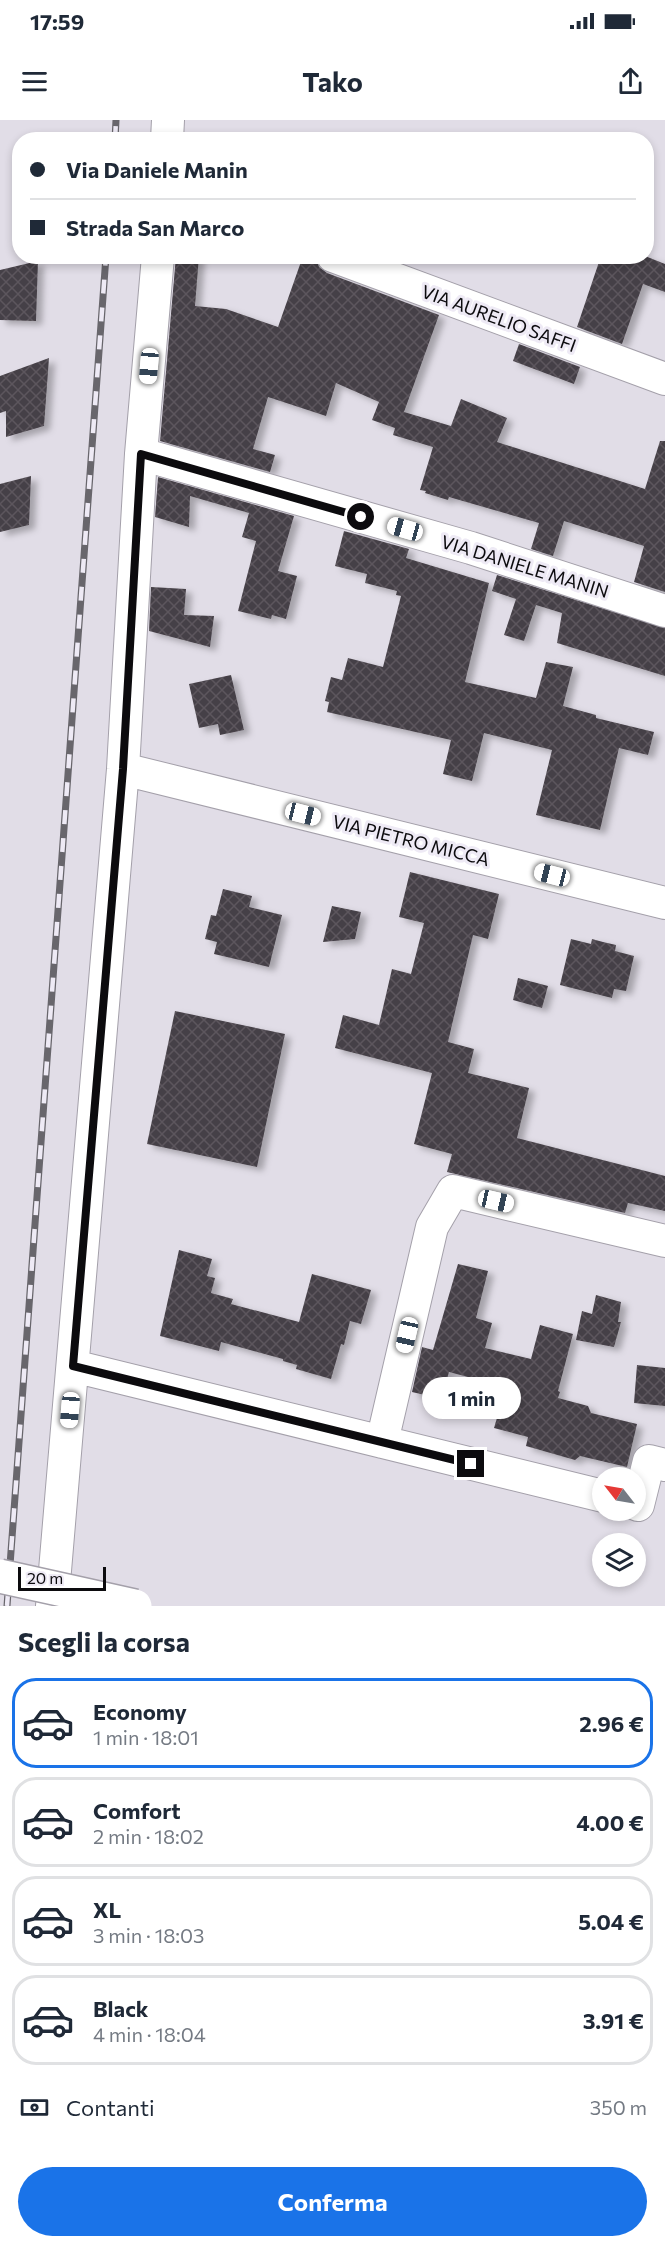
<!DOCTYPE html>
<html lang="it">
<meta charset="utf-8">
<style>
body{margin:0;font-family:Commissioner,sans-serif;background:#f2f2f3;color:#1f2937;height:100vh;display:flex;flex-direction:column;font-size:22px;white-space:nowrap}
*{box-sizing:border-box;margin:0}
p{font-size:20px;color:#747a83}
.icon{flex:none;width:33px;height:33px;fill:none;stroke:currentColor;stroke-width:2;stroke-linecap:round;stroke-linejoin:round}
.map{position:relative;height:1486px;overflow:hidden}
.side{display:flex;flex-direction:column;background:#fff;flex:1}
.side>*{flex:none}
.banner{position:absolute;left:12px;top:12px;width:642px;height:132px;border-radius:24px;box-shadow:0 3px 9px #0003;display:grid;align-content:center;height:132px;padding:0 18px;background:#fff}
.needle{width:39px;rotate:301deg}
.fabs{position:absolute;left:592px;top:1347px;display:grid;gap:12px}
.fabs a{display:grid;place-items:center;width:54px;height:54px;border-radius:50%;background:#fff;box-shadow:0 3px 9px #0003;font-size:30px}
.scale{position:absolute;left:18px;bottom:15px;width:88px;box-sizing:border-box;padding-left:6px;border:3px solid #0c0b0e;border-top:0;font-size:16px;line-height:21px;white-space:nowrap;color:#0c0b0e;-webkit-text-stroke:4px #eeeaf5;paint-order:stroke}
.end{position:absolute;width:27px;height:27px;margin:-14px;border:8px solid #0c0b0e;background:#fff;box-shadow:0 0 0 3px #fff}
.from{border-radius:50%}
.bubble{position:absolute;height:42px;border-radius:21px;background:#fff;box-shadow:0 3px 9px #0003;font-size:20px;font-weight:700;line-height:42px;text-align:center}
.car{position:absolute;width:18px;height:36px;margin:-18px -9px;border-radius:8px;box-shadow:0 0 4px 2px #0007;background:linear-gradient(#fff 24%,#345 0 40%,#fff 0 76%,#345 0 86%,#fff 0)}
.banner b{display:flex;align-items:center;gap:21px;height:57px;font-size:22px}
.banner b+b{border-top:2px solid #e0e1e3}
.banner i{width:15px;height:15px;background:#1f2937}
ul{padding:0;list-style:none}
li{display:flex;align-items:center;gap:18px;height:90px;margin:0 12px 9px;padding:0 6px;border:3px solid #e0e1e3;border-radius:24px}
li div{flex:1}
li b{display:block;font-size:22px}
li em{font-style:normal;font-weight:700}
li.on{border-color:#1a73e8}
li>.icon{width:54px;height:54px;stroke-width:1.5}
h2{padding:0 18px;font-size:27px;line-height:72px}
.pay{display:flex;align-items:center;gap:15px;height:66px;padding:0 18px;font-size:22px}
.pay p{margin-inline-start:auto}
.button{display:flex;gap:12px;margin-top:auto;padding:12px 18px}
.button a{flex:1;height:69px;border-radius:36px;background:#1a73e8;color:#fff;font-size:24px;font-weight:700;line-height:69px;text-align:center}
.status{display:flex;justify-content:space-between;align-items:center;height:42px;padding:0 30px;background:#fff;direction:ltr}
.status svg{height:16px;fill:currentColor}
header{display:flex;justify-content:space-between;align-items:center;height:78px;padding:0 18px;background:#fff;font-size:27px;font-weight:700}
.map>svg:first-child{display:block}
.building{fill:url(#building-cross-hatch);filter:url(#shadow)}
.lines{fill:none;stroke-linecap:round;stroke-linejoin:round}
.minor-casing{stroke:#a4a0aa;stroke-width:34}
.minor{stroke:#fff;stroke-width:32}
.rail-casing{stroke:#68666c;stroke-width:7}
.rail{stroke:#eeeaf5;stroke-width:4.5;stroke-dasharray:14;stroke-linecap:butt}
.major-bridge-casing{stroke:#a4a0aa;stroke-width:36;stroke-linecap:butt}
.major-bridge{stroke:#fff;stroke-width:33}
.route{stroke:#0c0b0e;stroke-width:8}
.labels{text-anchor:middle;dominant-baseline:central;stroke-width:6;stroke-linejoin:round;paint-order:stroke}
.street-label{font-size:18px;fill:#0c0b0e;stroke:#eeeaf5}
</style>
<div class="status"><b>17:59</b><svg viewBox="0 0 49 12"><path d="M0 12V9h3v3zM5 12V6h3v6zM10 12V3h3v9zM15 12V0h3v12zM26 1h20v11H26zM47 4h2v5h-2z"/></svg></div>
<header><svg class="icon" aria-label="menu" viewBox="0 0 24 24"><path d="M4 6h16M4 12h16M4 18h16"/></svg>Tako<svg class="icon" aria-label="share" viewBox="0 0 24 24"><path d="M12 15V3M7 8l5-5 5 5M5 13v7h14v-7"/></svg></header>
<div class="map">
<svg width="665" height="1486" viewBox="0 0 665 1486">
<defs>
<pattern id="building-cross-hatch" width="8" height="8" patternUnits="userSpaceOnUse" patternTransform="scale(1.5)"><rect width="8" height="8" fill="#453f46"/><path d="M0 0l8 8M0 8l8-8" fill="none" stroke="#5c575d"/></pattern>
<filter id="shadow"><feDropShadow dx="6" dy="4" stdDeviation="3" flood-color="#0004"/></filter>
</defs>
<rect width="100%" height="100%" fill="#e1dde7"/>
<path class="building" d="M176 136H199L195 186 226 189 278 207 303 136H315L319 147 327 153 439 195 404 292 451 306 461 279 507 298 497 322 645 369 660 321H665V472L634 462 644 426 564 401 553 436 531 429 539 403 449 377 448 380 425 373 426 371 420 370 433 327 393 315 395 308 372 300 379 282 336 263 326 296 268 277 253 329 275 335 270 352 160 321Z
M601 136H645L665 144V172L643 164 622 224 577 207Z
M38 141 36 201 0 200V150Z
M519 224 580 247 574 264 513 241Z
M49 238 44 306 6 317V291L0 293V256Z
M31 356 29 405 0 412V364Z
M158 357 294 396 278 451 297 456 286 499 272 495 271 499 238 491 256 421 242 417 249 393 190 376 189 407 155 397Z
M344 411 409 429 406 438 489 463 465 562 536 578 546 542 573 547 563 586 596 595V598L654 612 648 635 619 628 600 710 536 695 552 630 484 613 472 661 443 654 451 620 327 592 329 582 325 581 331 557 342 560 348 538 383 547 401 476 396 475 397 471 365 463 367 454 335 446Z
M497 455 665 508V556L557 523 562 493 536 485 524 521 504 515 516 479 492 471Z
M151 467 186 469 184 495 214 496 210 527 149 511Z
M231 555 244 610 220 615 218 604 199 608 189 564Z
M410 752 499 774 488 819 473 815 448 922 474 929 468 953 529 968 517 1018 665 1056V1091L628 1083 625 1093 447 1052 452 1034 414 1024 432 953 335 928 343 895 379 905 392 849 411 854 424 803 399 797Z
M223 769 252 776 249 787 282 795 269 847 214 834 217 822 205 819 211 795 216 796Z
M332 786 361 792 355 819 323 822Z
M571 819 591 824 592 819 603 822 616 825 615 831 634 836 626 871 614 869 612 878 560 865Z
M518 858 548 866 542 888 513 880Z
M175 891 285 914 257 1047 147 1024Z
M179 1130 212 1139 207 1156 215 1158 211 1173 233 1179 231 1184 299 1202 312 1154 371 1170 361 1204 350 1201 344 1225 341 1224 331 1259 296 1249 297 1245 283 1241V1239L221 1222 219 1231 160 1216Z
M458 1144 488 1151 476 1198 492 1203 485 1228 531 1239 540 1205 573 1214 558 1271 560 1272 558 1278 588 1286 591 1293 637 1304 627 1347 580 1336 575 1340 526 1326 528 1317 494 1308 506 1267 449 1252 442 1279 412 1272 422 1227 433 1230Z
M596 1175 621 1182 618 1202H621L614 1227 576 1220 582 1191 592 1194Z
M637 1245 665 1248V1286L634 1283Z"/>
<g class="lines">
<g class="minor-casing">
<path id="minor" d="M167 20 168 0
M333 136 665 259
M141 334 471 428 665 491
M123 649 665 783
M73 1246 603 1376
M382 1322 432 1107 453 1071 665 1121
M636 1384 638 1385 649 1341 665 1345
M52 1486 123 649 141 334 158 136"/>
</g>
<use href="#minor" class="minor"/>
<g class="rail-casing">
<path id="rail" d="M115 20 116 0
M7 1486 106 136"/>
</g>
<use href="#rail" class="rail"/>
<g class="major-bridge-casing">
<path id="major-bridge" d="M0 1456 135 1486"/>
</g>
<use href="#major-bridge" class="major-bridge"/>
</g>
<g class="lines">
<path class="route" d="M361 397 141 334 123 649 73 1246 471 1344"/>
</g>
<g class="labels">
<g class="street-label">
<text transform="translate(499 198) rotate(20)">VIA AURELIO SAFFI</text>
<text transform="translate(525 446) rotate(17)">VIA DANIELE MANIN</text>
<text transform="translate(411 720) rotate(14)">VIA PIETRO MICCA</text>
</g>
</g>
</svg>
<div class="fabs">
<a><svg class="needle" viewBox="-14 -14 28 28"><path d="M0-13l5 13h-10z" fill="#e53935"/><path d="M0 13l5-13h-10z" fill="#747a83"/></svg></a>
<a><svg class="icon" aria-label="layers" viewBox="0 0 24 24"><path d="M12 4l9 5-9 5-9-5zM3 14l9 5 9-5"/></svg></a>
</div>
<div class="scale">20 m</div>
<i class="end from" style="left:361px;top:397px"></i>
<i class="end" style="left:471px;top:1344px"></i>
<div class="bubble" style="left:422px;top:1257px;width:99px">1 min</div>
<i class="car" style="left:149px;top:246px;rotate:185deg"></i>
<i class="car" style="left:405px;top:409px;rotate:286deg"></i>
<i class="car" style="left:303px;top:694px;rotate:104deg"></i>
<i class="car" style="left:552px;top:755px;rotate:284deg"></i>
<i class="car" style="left:496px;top:1081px;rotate:103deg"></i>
<i class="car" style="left:407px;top:1215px;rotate:193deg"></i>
<i class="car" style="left:70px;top:1290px;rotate:185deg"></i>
<div class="banner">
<b><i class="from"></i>Via Daniele Manin</b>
<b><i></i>Strada San Marco</b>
</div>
</div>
<section class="side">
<h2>Scegli la corsa</h2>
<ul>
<li class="on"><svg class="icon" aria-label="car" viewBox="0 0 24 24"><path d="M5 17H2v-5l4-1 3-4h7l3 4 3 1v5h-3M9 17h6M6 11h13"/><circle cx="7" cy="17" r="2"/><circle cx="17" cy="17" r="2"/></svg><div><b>Economy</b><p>1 min · 18:01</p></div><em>2.96 €</em></li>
<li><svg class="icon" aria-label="car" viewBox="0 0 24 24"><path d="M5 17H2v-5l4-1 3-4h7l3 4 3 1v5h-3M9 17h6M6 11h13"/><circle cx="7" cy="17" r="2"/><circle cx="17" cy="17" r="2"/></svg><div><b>Comfort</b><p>2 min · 18:02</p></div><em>4.00 €</em></li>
<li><svg class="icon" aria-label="car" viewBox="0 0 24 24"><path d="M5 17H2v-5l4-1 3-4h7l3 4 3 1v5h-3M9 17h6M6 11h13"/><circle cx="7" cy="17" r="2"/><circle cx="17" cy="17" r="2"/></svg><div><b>XL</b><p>3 min · 18:03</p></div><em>5.04 €</em></li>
<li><svg class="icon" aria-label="car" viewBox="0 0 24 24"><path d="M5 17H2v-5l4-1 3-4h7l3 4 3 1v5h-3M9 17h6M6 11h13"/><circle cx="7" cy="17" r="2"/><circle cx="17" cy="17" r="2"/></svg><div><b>Black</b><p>4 min · 18:04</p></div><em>3.91 €</em></li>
</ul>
<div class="pay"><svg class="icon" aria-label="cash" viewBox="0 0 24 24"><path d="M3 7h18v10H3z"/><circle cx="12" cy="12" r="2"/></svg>Contanti<p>350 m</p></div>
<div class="button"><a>Conferma</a></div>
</section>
